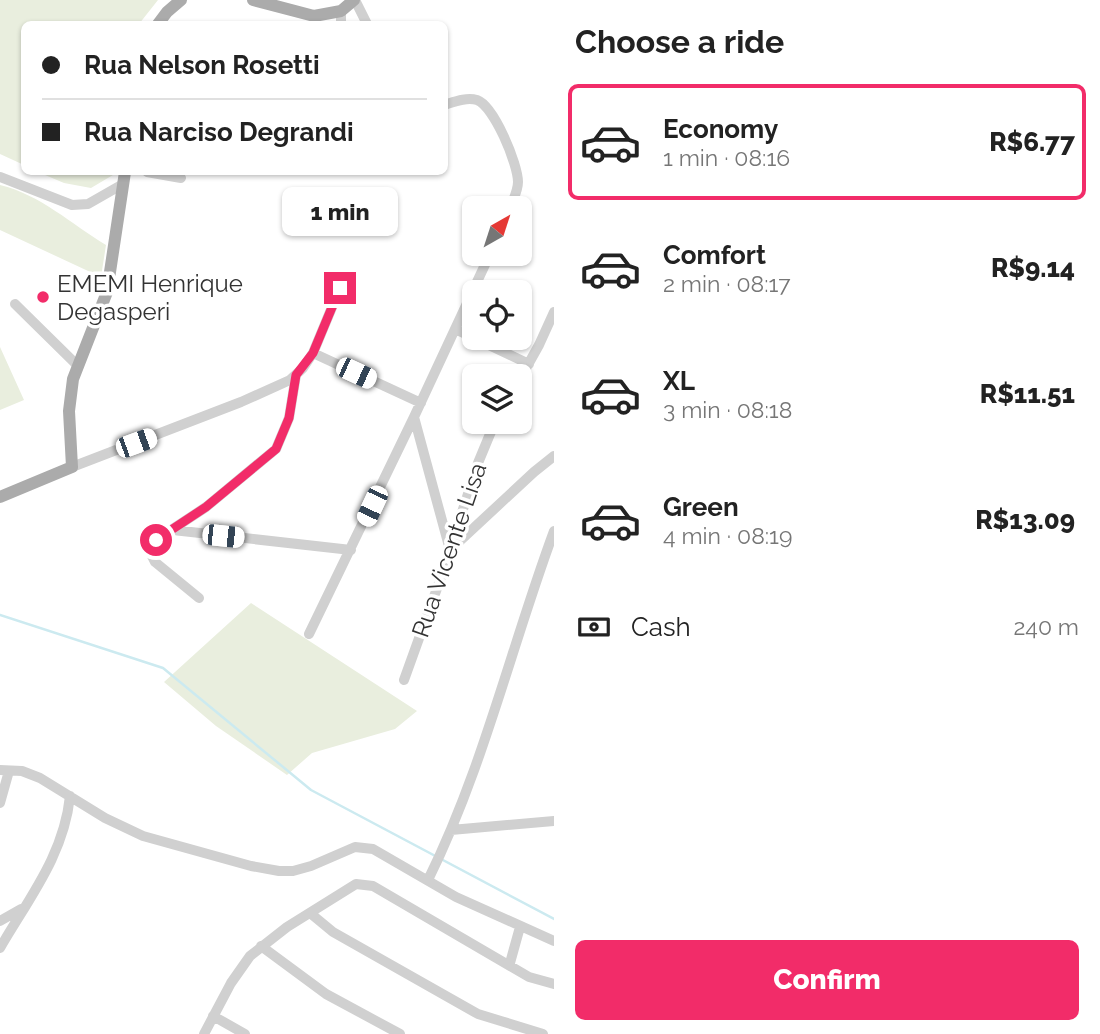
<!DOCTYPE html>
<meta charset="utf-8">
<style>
body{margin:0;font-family:Raleway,sans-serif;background:#f2f2f2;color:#222;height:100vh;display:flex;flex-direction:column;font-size:26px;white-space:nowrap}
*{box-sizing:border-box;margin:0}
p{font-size:23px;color:#767676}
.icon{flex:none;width:38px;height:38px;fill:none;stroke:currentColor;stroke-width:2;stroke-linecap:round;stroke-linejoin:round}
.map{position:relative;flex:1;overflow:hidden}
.drawer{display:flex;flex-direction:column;background:#fff;width:546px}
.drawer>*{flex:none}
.guide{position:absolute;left:21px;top:21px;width:427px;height:154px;border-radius:10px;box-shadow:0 2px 5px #0004;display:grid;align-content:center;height:154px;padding:0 21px;background:#fff}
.needle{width:46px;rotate:39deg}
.fabs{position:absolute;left:462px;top:196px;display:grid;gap:14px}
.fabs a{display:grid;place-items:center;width:70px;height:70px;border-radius:10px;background:#fff;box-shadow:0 2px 5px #0004;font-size:35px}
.end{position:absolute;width:32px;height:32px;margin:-16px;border:9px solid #f22c69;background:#fff;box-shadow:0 0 0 4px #fff}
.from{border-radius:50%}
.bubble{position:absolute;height:49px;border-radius:10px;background:#fff;box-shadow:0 2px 5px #0004;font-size:23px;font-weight:800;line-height:49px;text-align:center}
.car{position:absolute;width:21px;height:42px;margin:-21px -10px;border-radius:9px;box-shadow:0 0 5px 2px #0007;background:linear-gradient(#fff 24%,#345 0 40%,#fff 0 76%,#345 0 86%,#fff 0)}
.guide b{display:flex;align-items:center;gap:24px;height:66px;font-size:26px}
.guide b+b{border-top:2px solid #e0e0e0}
.guide i{width:18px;height:18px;background:#222}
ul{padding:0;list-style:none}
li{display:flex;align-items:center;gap:21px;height:116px;margin:0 14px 10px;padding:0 7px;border:4px solid transparent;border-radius:10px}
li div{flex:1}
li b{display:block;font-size:26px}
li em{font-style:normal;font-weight:800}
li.active{border-color:#f22c69}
li>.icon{width:63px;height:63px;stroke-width:1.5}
h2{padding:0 21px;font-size:32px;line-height:84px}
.pay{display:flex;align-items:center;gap:18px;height:77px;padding:0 21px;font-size:26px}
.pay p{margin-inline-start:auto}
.button{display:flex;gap:14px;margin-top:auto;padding:14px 21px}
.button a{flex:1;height:80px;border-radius:10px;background:#f22c69;color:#fff;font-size:28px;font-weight:800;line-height:80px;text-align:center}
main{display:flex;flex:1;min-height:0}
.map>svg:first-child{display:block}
.green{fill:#e9eede}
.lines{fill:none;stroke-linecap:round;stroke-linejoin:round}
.stream{stroke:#cceaf0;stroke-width:2.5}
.minor{stroke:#d0d0d0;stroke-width:10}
.major{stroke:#ababab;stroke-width:12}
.route{stroke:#f22c69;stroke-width:9}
.poi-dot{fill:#f22c69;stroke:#fff;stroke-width:2.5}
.labels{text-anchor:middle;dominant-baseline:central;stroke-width:7;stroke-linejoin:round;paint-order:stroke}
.poi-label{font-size:24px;fill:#333;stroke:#fff;text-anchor:start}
.street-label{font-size:24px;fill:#333;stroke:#fff}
</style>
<main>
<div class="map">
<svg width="554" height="1034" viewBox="0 0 554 1034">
<rect width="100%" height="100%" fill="#fff"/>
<path class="green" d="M0 0H158L139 24H24V165L0 154Z
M38 172H118L91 188 64 183Z
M0 185C41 195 71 224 106 245L101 277 0 230Z
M0 347 24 400 0 410Z
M251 603 417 711 395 729 312 753 287 775 216 726 164 682Z"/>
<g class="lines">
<path class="stream" d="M0 615 163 668 311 790 554 919"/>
<path class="minor" d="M355 0 367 24
M341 11V24
M444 105C454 102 466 97 477 100 494 106 518 164 518 182 518 191 513 200 510 208
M147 172 181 178
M0 177 72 205 88 204 123 184
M15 304 78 366
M455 329 529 364
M313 353 421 403
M520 379 539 345 554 312
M414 417 450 550 534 472 554 456
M72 467 241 402 290 380 303 368 313 353 340 288
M173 530 351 550
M199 598 155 562 150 552 156 540 206 507 276 449 289 418 296 375
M309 634 414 417 490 254
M404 680 440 580 478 463 495 422
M0 770 22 771 40 778 105 818 143 836 251 866 279 871H293L311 866 355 847 373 849 456 897 554 941
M0 803 9 771
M451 830 554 821
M428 880C483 769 511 647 554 531
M310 913 333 932 478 1014 543 1034
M0 921 21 909
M261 946 326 994 400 1034
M0 948C29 898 64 855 70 796
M510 963 520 927
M213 1016 245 1034
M204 1034 231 983 250 956 287 927 356 884 373 886 529 977 554 984"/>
<path class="major" d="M253 0 314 16 341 11 354 0
M158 24 167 12 181 0
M0 497 72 467 69 411 73 379 107 292 125 172"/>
</g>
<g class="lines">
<path class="route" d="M156 540 206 507 276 449 289 418 296 375 313 353 340 288"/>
</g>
<circle class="poi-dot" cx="43" cy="297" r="7"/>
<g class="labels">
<g class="poi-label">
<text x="57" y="283">EMEMI Henrique<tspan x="57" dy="28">Degasperi</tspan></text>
</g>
<g class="street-label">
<text transform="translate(449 550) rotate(-71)">Rua Vicente Lisa</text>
</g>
</g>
</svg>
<div class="fabs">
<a><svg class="needle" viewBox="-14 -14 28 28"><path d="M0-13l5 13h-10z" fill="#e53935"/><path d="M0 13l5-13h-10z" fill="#767676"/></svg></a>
<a><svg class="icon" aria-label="locate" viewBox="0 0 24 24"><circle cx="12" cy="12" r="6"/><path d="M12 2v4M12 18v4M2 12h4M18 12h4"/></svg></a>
<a><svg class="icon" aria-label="layers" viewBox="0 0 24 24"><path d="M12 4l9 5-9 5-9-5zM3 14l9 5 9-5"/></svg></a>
</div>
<i class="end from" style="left:156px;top:540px"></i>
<i class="end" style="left:340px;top:288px"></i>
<div class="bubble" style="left:282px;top:187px;width:116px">1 min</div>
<i class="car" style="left:356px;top:373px;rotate:115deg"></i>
<i class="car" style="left:136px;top:443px;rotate:70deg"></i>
<i class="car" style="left:372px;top:506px;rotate:205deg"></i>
<i class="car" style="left:223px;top:536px;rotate:96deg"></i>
<div class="guide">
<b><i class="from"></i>Rua Nelson Rosetti</b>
<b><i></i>Rua Narciso Degrandi</b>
</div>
</div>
<section class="drawer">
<h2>Choose a ride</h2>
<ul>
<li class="active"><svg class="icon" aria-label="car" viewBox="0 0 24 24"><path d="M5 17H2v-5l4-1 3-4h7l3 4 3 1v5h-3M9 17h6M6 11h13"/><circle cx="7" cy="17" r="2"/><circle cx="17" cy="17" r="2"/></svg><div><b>Economy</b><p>1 min · 08:16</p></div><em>R$6.77</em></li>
<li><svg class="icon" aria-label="car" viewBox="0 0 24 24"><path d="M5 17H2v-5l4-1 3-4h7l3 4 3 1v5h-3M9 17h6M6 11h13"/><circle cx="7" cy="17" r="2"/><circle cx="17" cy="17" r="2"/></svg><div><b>Comfort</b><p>2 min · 08:17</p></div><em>R$9.14</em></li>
<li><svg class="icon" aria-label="car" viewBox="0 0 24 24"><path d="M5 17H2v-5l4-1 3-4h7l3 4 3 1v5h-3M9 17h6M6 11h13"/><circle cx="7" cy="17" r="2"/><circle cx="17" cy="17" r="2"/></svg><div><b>XL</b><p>3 min · 08:18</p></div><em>R$11.51</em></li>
<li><svg class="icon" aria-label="car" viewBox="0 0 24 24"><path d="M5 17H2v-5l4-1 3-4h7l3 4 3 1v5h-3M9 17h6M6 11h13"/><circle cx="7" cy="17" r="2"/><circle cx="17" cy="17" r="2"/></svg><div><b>Green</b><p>4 min · 08:19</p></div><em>R$13.09</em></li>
</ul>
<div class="pay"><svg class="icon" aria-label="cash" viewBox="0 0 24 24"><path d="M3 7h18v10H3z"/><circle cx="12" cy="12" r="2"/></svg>Cash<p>240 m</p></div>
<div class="button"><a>Confirm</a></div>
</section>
</main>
